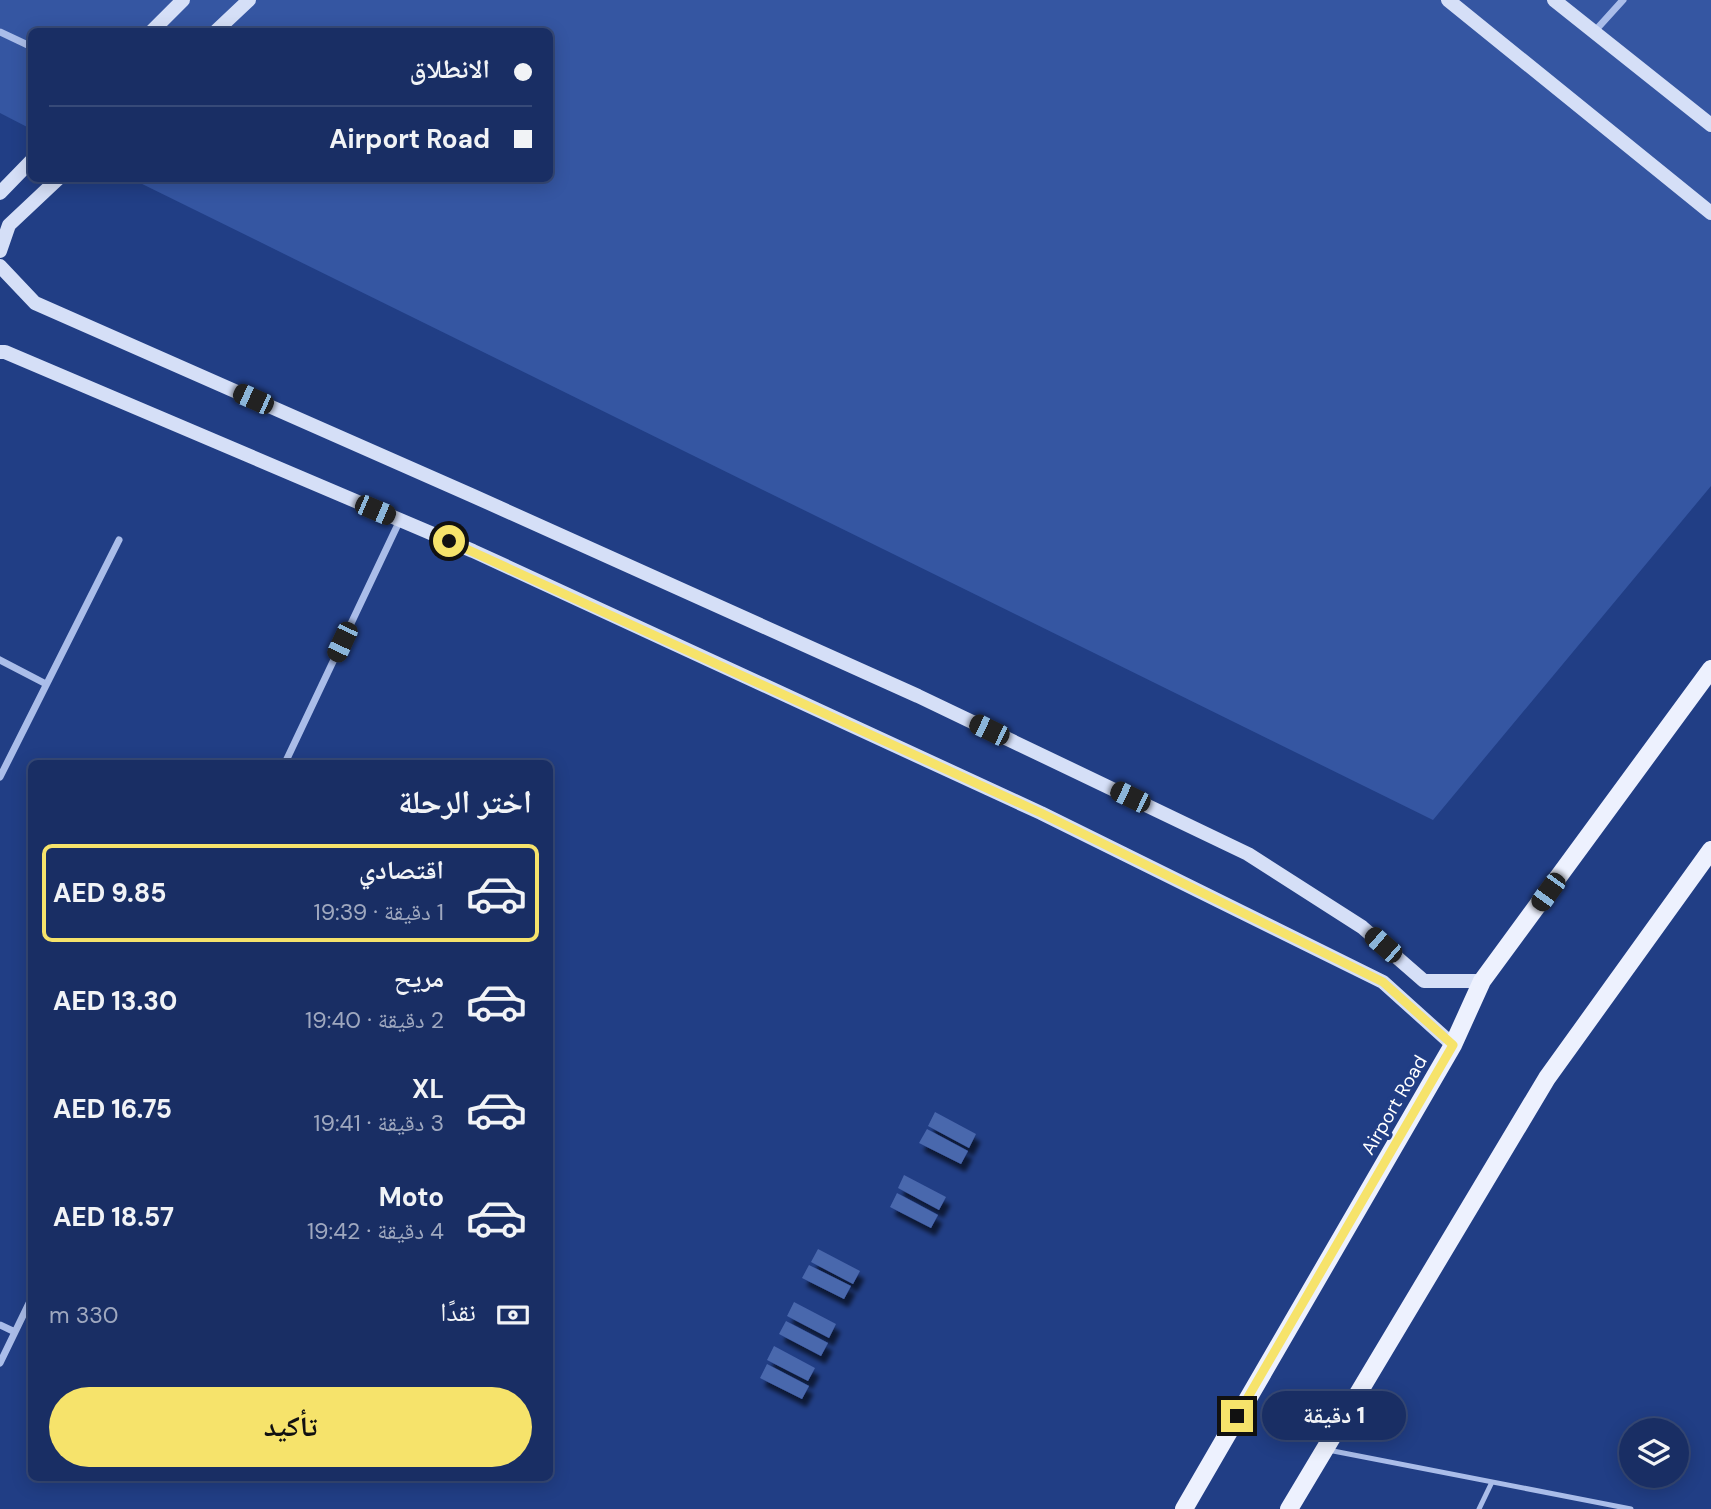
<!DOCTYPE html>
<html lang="ar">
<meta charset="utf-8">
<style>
body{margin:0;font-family:"DM Sans","Noto Naskh Arabic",sans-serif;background:#22366a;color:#f1f3f6;direction:rtl;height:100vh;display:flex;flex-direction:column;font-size:26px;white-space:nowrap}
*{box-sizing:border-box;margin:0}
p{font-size:23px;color:#9fa8bf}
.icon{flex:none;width:38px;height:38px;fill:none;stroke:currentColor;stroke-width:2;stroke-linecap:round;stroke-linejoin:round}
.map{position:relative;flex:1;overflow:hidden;direction:ltr}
.drawer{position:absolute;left:28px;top:760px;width:525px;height:721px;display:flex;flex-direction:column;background:#192e64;border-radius:10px;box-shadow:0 4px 18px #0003,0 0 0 2px #374a78;direction:rtl}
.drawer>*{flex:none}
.hud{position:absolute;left:28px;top:28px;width:525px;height:154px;border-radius:10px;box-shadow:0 4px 18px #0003,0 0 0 2px #374a78;direction:rtl;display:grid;align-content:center;height:154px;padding:0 21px;background:#192e64}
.controls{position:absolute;left:1619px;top:1418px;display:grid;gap:14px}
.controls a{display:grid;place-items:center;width:70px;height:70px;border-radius:50%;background:#192e64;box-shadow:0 4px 18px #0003,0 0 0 2px #374a78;font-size:35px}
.end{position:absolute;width:32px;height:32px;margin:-16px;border:9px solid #f6e36b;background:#111;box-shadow:0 0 0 4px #111}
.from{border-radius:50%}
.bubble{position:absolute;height:49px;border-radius:24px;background:#192e64;box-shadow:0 4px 18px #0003,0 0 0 2px #374a78;font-size:23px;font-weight:800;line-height:49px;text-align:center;direction:rtl}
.car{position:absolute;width:21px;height:42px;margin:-21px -10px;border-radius:9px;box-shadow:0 0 5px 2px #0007;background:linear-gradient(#222 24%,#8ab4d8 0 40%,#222 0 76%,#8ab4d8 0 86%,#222 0)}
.hud b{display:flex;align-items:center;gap:24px;height:66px;font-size:26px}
.hud b+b{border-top:2px solid #374a78}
.hud i{width:18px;height:18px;background:#f1f3f6}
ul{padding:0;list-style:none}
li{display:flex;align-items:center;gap:21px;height:98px;margin:0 14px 10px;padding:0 7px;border:4px solid transparent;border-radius:10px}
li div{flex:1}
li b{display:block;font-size:26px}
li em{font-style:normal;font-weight:800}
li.selected{border-color:#f6e36b}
li>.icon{width:63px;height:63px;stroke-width:1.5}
h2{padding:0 21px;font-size:32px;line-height:84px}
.pay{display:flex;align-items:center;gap:18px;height:77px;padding:0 21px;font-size:26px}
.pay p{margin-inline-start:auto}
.button{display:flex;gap:14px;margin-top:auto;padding:14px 21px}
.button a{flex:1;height:80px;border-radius:42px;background:#f6e36b;color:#111;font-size:28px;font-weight:800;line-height:80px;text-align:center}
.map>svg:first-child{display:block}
.green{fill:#3556a2}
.building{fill:#4a67ad;filter:url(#shadow)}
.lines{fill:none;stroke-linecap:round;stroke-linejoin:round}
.lane{stroke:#aabde9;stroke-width:5}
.street{stroke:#aabde9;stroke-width:7}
.secondary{stroke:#d5dff7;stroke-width:14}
.primary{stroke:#edf1fe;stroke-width:18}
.route{stroke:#f6e36b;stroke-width:9}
.labels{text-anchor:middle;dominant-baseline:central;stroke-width:7;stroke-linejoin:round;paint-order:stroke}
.street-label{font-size:19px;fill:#fff;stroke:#213e85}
</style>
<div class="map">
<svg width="1711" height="1509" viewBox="0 0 1711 1509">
<defs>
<filter id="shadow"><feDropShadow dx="4.5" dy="8" stdDeviation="2" flood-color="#0009"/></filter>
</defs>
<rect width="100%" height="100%" fill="#213e85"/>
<path class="green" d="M0 0H1711V486L1433 820 132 179 550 178V32H32L31 129 0 113Z"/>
<path class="building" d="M935 1112 976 1134 969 1148 928 1126Z
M927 1129 968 1151 961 1164 919 1143Z
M904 1175 946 1197 939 1210 898 1188Z
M897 1193 938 1215 931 1228 890 1207Z
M818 1249 860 1271 853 1284 811 1262Z
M809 1265 851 1286 844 1299 802 1278Z
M794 1302 836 1324 829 1338 787 1316Z
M786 1321 828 1343 821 1356 779 1334Z
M774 1346 815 1368 808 1381 767 1360Z
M767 1364 809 1386 802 1399 760 1378Z"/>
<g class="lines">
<path class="lane" d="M1328 1450 1631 1509
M1479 1509 1492 1482"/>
<path class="street" d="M0 32 32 47
M1594 32 1623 0
M0 660 46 684
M285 763 400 520
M0 777 119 540
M0 1325 15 1332
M0 1363 32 1297"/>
<path class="secondary" d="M1448 0 1711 213
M1554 0 1711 125
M151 32 183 0
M215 32 249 0
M0 193 32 160
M0 251 9 225 59 178
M0 266 35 303 471 495 918 696 1248 854 1362 927 1424 981H1482
M0 352H5L473 551 1041 813 1383 982 1453 1045"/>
<path class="primary" d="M1184 1509 1453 1045 1482 981 1711 669
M1289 1509 1547 1078 1711 850"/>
</g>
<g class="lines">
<path class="route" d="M449 541 1041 813 1383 982 1453 1045 1237 1416"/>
</g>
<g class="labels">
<g class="street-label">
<text transform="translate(1394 1105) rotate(-60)">Airport Road</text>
</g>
</g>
</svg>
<div class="controls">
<a><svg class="icon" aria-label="layers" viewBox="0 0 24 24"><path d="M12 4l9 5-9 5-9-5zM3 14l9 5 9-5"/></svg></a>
</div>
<i class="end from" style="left:449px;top:541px"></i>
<i class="end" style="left:1237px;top:1416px"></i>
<div class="bubble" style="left:1262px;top:1391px;width:144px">1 دقيقة</div>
<i class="car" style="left:253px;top:399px;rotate:294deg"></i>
<i class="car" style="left:375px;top:510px;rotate:113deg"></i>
<i class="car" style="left:342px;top:642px;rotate:205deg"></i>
<i class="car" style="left:989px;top:730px;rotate:296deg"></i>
<i class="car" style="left:1130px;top:797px;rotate:296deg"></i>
<i class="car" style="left:1548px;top:892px;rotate:216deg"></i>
<i class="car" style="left:1383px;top:945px;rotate:311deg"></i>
<div class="hud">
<b><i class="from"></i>الانطلاق</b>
<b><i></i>Airport Road</b>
</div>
<section class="drawer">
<h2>اختر الرحلة</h2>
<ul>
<li class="selected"><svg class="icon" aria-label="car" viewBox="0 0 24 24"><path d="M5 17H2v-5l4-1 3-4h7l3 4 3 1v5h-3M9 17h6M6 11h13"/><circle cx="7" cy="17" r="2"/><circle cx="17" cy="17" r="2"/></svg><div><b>اقتصادي</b><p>1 دقيقة · 19:39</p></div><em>AED 9.85</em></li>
<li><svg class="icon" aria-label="car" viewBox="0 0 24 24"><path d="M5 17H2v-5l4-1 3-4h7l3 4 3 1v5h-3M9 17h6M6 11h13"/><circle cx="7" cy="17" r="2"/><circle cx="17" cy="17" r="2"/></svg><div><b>مريح</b><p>2 دقيقة · 19:40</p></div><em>AED 13.30</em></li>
<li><svg class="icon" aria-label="car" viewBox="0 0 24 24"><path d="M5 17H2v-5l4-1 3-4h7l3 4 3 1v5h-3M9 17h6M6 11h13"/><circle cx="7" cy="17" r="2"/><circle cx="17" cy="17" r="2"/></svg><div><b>XL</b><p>3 دقيقة · 19:41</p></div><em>AED 16.75</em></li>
<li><svg class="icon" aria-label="car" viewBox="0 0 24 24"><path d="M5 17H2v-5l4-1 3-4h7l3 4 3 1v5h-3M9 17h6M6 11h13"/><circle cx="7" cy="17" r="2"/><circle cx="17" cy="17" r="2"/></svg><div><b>Moto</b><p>4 دقيقة · 19:42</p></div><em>AED 18.57</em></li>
</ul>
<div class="pay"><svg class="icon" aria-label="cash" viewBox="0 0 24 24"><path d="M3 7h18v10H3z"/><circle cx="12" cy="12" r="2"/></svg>نقدًا<p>330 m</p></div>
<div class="button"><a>تأكيد</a></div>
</section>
</div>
